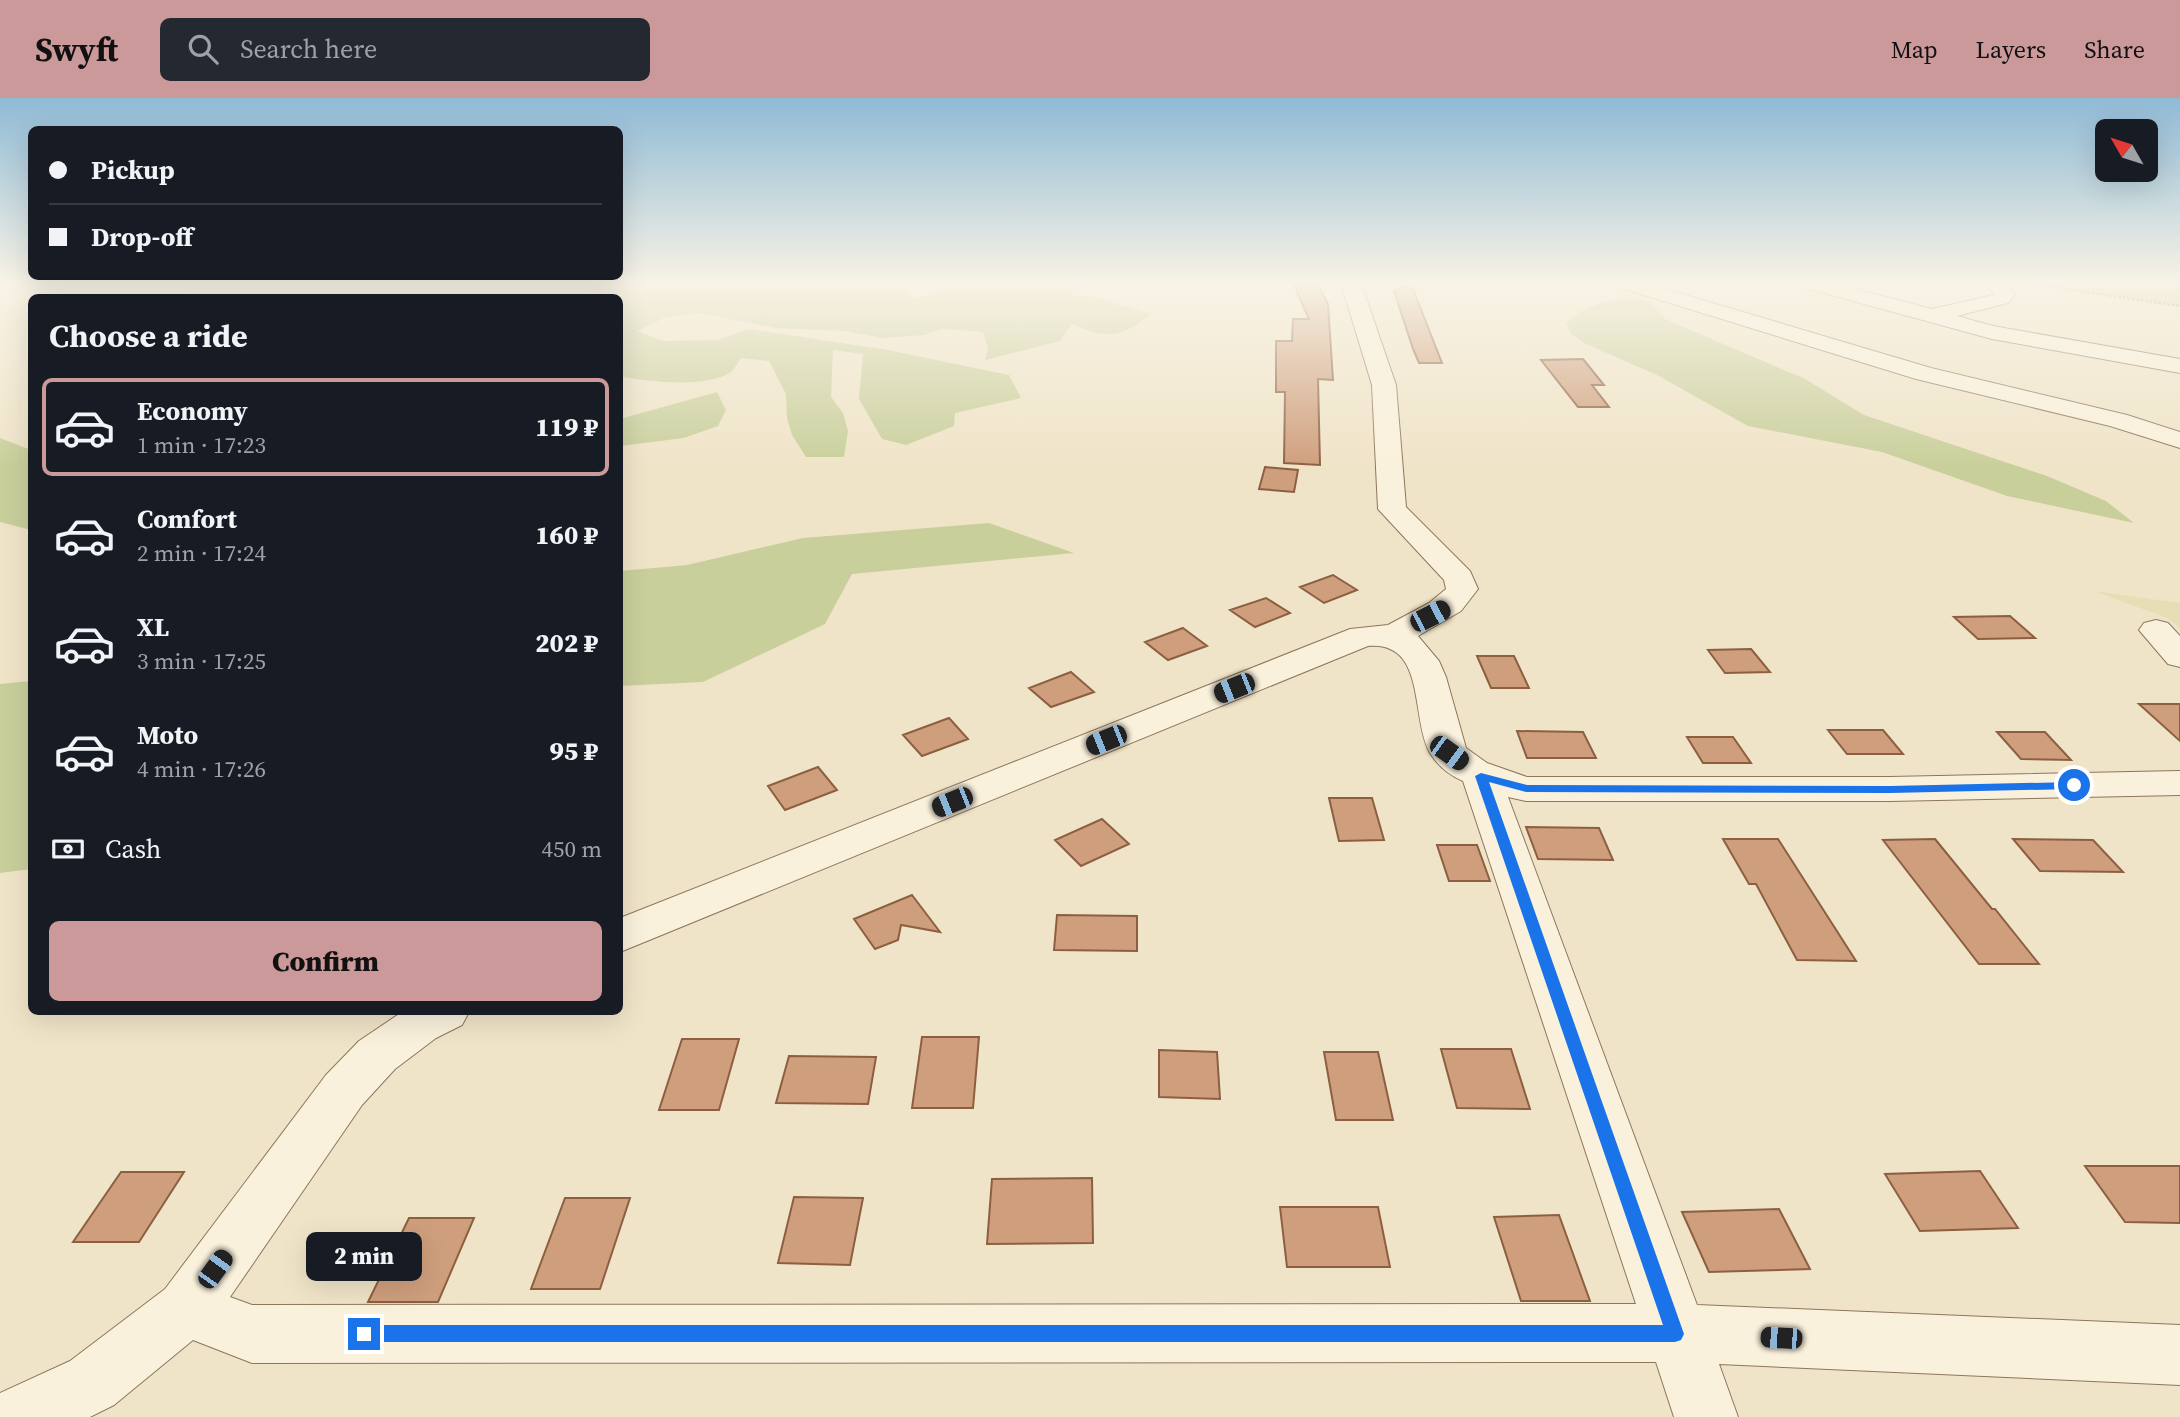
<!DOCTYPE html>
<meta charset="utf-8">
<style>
body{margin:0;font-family:"Source Serif 4",serif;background:#242831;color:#f1f3f6;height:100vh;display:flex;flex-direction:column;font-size:26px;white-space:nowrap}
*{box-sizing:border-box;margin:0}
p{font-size:23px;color:#9ea1a6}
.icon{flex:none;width:38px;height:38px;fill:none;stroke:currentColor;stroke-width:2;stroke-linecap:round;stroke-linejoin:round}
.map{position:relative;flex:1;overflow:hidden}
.drawer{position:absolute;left:28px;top:196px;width:595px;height:721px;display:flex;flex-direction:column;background:#171b24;border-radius:10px;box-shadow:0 7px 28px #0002}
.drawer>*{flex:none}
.hud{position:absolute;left:28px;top:28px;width:595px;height:154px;border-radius:10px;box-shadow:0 7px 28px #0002;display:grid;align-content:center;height:154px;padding:0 21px;background:#171b24}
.needle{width:46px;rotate:309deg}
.buttons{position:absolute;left:2095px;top:21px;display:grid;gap:14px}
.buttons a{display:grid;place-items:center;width:63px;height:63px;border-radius:10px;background:#171b24;box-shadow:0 7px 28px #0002;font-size:35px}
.end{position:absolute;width:32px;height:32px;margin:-16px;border:9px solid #1a73e8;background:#fff;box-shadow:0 0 0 4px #fff}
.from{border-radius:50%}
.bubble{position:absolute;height:49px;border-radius:10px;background:#171b24;box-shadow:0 7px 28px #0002;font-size:23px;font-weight:800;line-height:49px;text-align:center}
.car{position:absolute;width:21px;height:42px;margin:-21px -10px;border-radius:9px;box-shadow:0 0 5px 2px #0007;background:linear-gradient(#222 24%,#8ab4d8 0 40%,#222 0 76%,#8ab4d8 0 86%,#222 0)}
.hud b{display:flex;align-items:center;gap:24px;height:66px;font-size:26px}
.hud b+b{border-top:2px solid #363941}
.hud i{width:18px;height:18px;background:#f1f3f6}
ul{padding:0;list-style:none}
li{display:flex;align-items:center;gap:21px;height:98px;margin:0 14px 10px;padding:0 7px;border:4px solid transparent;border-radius:10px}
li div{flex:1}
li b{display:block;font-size:26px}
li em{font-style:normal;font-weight:800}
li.selected{border-color:#cc999b}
li>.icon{width:63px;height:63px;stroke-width:1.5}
h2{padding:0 21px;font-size:32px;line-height:84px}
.pay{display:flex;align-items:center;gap:18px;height:77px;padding:0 21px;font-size:26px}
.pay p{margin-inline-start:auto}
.primary-button{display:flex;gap:14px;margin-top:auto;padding:14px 21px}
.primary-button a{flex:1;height:80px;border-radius:10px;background:#cc999b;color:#111;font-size:28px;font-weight:800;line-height:80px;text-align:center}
header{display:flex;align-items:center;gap:42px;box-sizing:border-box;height:98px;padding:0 35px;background:#cc999b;color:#111}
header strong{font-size:33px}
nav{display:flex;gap:38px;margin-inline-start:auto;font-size:24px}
.search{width:490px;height:63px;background:#242831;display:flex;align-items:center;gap:18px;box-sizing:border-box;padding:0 24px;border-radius:10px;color:#9ea1a6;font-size:26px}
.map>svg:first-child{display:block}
.farmland{fill:#e6deb5}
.green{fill:#c9cf9b}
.building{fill:#cf9f7d;stroke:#8d5f41;stroke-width:2}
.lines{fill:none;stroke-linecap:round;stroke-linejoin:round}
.minor-casing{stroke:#8d765c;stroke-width:2}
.path{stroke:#8d765c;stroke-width:2.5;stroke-dasharray:2.5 2;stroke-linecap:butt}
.minor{fill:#faf1dc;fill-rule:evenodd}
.route{fill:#1a73e8}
</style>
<header>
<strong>Swyft</strong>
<div class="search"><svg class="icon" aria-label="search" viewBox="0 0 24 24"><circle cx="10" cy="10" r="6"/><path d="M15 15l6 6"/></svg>Search here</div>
<nav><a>Map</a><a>Layers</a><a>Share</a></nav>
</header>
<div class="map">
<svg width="2180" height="1319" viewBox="0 0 2180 1319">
<rect width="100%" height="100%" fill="#f0e4c8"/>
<path class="farmland" d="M2094 493 2180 505V530L2167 520Z"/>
<path class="green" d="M205 185H909L903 193 916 201 946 191 944 185H1082L1070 196 1099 200 1151 216C1122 240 1106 242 1072 226L1060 243 985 262 988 251 983 234 942 231 924 237 883 240 844 233 776 230 699 215 666 219 637 233 664 243 718 242 748 231 888 252 1009 277 1021 300 955 315 954 328 906 347 882 341 859 301 863 256 833 252 831 299 843 315 848 333 844 359H806L792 337 787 320 786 296 769 263 741 260C738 264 735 271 731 274 707 290 652 284 624 279L620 281V200H198L174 194Z
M2030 185H2180V208Z
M1622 200 1649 203 1665 221 1805 281 1864 317 2047 378 2106 403 2134 425 2007 398 1882 354 1748 328 1657 277 1586 246 1570 235 1566 226C1578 211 1604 204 1622 200Z
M717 294 726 312 718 328 684 340 620 348V321Z
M0 340 31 352V432L0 424Z
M989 425 1074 455 852 476 825 526 703 584 620 588V473L687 467 803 440Z
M31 583V771L0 775V586Z"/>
<path class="building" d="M1293 185H1317L1328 206 1333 282 1318 281 1320 367 1284 365 1285 294H1276V243H1292L1293 221H1309Z
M1411 186 1442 265H1419L1413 251 1394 193Z
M1583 261 1604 287H1592L1609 309H1578L1541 262Z
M1265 369 1298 372 1294 394 1259 391Z
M1333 477 1357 492 1324 505 1300 489Z
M1266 500 1290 515 1255 529 1230 512Z
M2010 518 2035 540 1978 541 1954 519Z
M1183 530 1207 548 1168 562 1145 544Z
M1751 551 1770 574 1725 575 1708 552Z
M1477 558H1514L1529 590H1491Z
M1071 574 1094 594 1051 609 1029 590Z
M2139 606H2180V643Z
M949 620 968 641 922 658 903 637Z
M1828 632H1883L1903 656H1847Z
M1517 633 1583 634 1596 660H1527Z
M1997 634H2045L2071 662 2021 661Z
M1687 639H1733L1751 665H1703Z
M818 669 837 692 785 712 768 688Z
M1329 700H1372L1384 742 1339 743Z
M1102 721 1129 746 1081 768 1055 742Z
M1526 729 1599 730 1613 762 1538 761Z
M1723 741H1778L1856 863 1797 862 1756 786H1749Z
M1935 741 1992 811H1995L2039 866H1979L1883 742Z
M2013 741 2093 742 2123 774 2040 773Z
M1437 747H1477L1490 783H1449Z
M912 797 940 834 901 827 898 842 875 851 854 821Z
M1057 817 1137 818V853L1054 852Z
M922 939H979L973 1010H912Z
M682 941H739L719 1012H659Z
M1441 951H1511L1530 1011 1457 1010Z
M1159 952 1217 954 1220 1001 1159 999Z
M1324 954H1378L1393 1022H1336Z
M789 958 876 959 868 1006 776 1005Z
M2085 1068H2180V1125L2125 1124Z
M1980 1073 2018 1130 1920 1133 1885 1076Z
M121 1074H184L139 1144H73Z
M1092 1080 1093 1145 987 1146 992 1081Z
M794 1099 863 1100 850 1167 778 1165Z
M565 1100H630L600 1191H531Z
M1280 1109H1378L1390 1169H1287Z
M1779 1111 1810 1171 1709 1174 1682 1114Z
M1559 1117 1590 1203H1521L1494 1119Z
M409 1120H474L438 1204H368Z"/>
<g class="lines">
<g class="minor-casing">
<path id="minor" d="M1341 185H1361L1396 287 1406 409 1470 473 1478 491 1461 513 1418 538 1439 563 1446 579 1466 650 1487 665 1527 679H1890L2180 673V697L1890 703H1526L1508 699 1697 1207 2180 1227V1287L1719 1266 1738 1319H1674L1656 1264 252 1265 193 1242 114 1307 90 1319H0V1295L70 1263 165 1191 326 977 359 943 402 914H469L462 927 436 940 395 971 362 1007 230 1199 252 1207 1636 1206 1463 683C1449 677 1438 668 1430 655 1410 619 1427 543 1368 548L620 854V820L1350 531 1388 527 1429 505 1446 491 1444 482 1378 411 1372 287Z
M1615 185H1645L1931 270 2127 317 2180 334V350L2110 328 1916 281 1618 189Z
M1799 185H1831L1932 211 1994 197 1986 185H2006L2015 197 2008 205 1957 218 1993 228 2180 261V275L1992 241 1802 189Z
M2156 522 2168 525 2180 538V569L2168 566 2139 532 2144 525Z"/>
</g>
<path class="path" d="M2025 185 2180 208"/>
<use href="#minor" class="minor"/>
</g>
<linearGradient id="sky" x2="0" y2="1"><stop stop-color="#8fbad6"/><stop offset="0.5" stop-color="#f8f3e6"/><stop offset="1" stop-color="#f8f3e6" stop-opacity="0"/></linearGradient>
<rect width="2180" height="369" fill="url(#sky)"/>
<path class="route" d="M1481 675 1527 687 1890 688 2074 684 2080 687 2074 691 1890 695 1526 694 1489 684 1684 1236 1681 1242 1675 1244H364L358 1242 355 1236 358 1230 364 1227H1663L1475 678Z"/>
</svg>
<div class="buttons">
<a><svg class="needle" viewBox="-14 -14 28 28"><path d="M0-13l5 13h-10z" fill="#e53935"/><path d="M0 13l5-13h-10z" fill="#9ea1a6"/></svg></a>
</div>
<i class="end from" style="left:2074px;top:687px"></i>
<i class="end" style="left:364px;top:1236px"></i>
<div class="bubble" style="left:306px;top:1134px;width:116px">2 min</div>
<i class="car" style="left:1430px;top:518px;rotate:63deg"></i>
<i class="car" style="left:1234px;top:590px;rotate:248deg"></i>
<i class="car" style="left:1106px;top:642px;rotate:248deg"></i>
<i class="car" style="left:1449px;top:655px;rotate:126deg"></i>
<i class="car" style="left:952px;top:704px;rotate:248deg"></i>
<i class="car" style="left:215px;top:1171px;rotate:36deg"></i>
<i class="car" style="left:1781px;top:1240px;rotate:273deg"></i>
<div class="hud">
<b><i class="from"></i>Pickup</b>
<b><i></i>Drop-off</b>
</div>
<section class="drawer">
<h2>Choose a ride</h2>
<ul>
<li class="selected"><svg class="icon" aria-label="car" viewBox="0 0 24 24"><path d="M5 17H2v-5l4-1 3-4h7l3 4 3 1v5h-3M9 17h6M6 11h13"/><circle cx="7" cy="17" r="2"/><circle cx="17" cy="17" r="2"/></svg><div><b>Economy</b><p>1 min · 17:23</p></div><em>119 ₽</em></li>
<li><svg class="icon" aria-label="car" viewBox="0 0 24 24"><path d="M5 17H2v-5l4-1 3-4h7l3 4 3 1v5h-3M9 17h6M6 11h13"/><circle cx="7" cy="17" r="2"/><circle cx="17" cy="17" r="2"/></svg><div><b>Comfort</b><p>2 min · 17:24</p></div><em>160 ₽</em></li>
<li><svg class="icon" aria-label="car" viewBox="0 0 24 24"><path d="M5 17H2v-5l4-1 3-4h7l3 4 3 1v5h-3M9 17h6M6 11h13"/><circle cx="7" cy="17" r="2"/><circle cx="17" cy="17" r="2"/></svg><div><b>XL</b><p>3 min · 17:25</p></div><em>202 ₽</em></li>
<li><svg class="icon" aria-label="car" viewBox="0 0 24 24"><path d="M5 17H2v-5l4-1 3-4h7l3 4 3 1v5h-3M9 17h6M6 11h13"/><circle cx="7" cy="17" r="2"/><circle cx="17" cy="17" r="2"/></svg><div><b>Moto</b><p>4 min · 17:26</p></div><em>95 ₽</em></li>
</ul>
<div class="pay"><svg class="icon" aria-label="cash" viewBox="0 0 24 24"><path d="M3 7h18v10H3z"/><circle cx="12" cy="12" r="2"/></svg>Cash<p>450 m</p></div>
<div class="primary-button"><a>Confirm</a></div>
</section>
</div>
